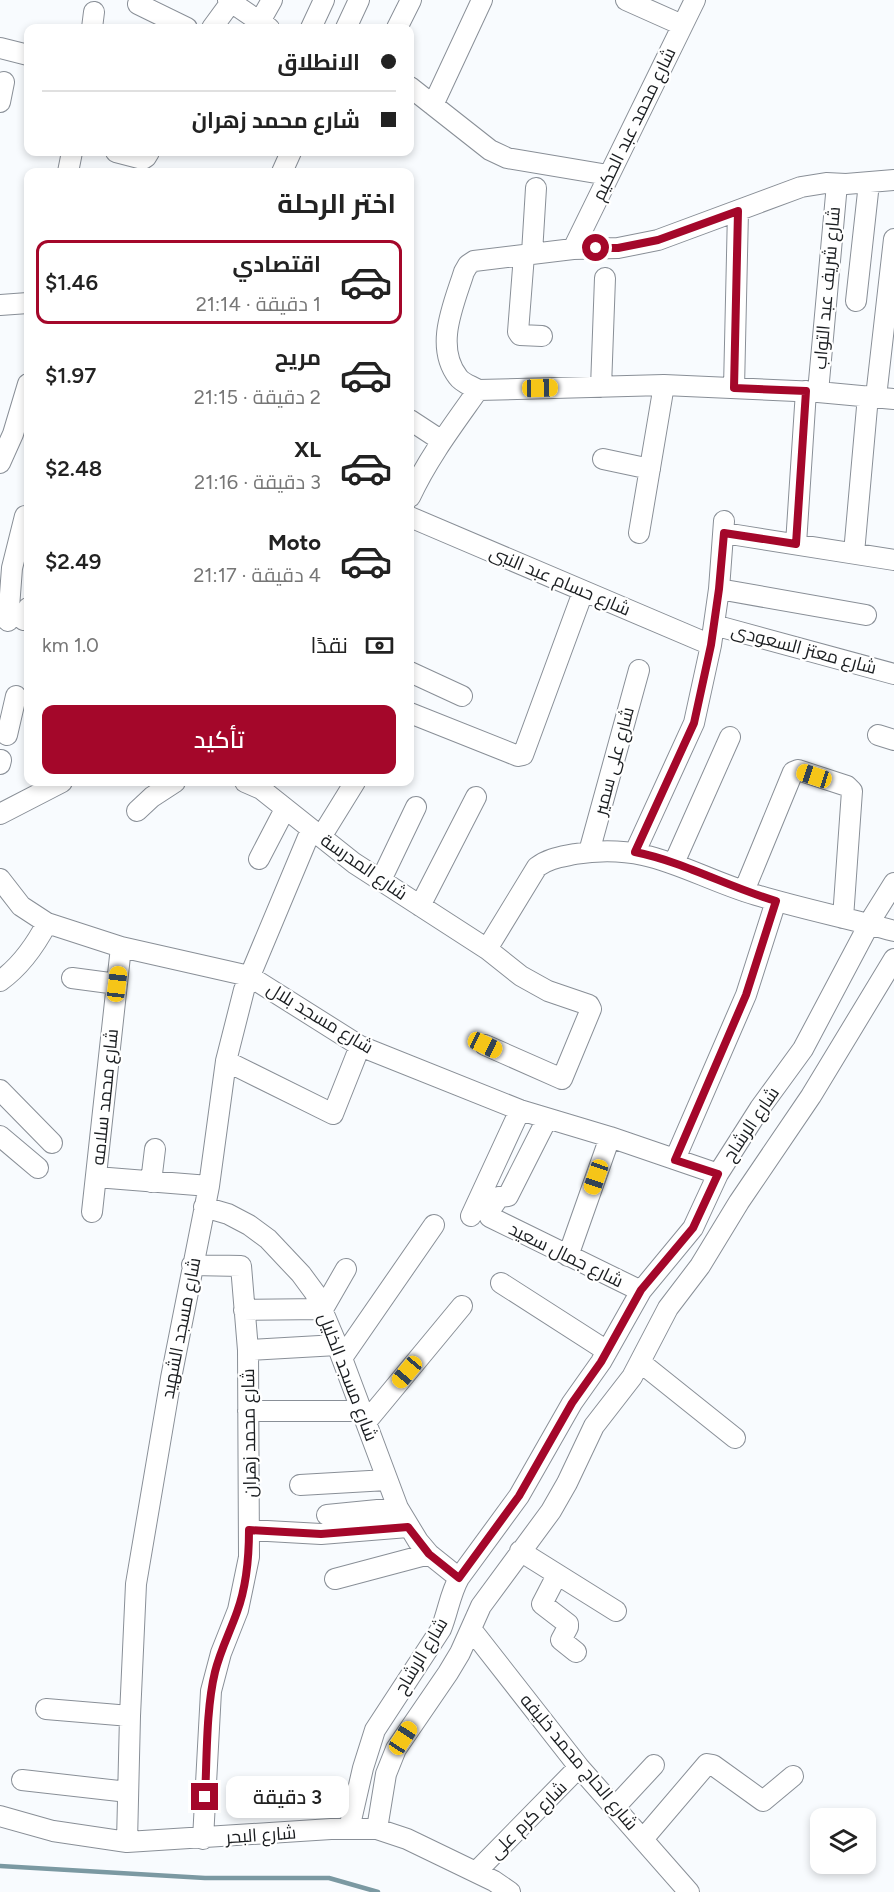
<!DOCTYPE html>
<html lang="ar">
<meta charset="utf-8">
<style>
body{margin:0;font-family:Figtree,Cairo,sans-serif;background:#f2f2f2;color:#222;direction:rtl;height:100vh;display:flex;flex-direction:column;font-size:22px;white-space:nowrap}
*{box-sizing:border-box;margin:0}
p{font-size:20px;color:#767676}
.icon{flex:none;width:33px;height:33px;fill:none;stroke:currentColor;stroke-width:2;stroke-linecap:round;stroke-linejoin:round}
.map{position:relative;flex:1;overflow:hidden;direction:ltr}
.panel{position:absolute;left:24px;top:168px;width:390px;height:618px;display:flex;flex-direction:column;background:#fff;border-radius:12px;box-shadow:0 3px 9px #0003;direction:rtl}
.panel>*{flex:none}
.top-card{position:absolute;left:24px;top:24px;width:390px;height:132px;border-radius:12px;box-shadow:0 3px 9px #0003;direction:rtl;display:grid;align-content:center;height:132px;padding:0 18px;background:#fff}
.fabs{position:absolute;left:810px;top:1808px;display:grid;gap:12px}
.fabs a{display:grid;place-items:center;width:66px;height:66px;border-radius:12px;background:#fff;box-shadow:0 3px 9px #0003;font-size:30px}
.end{position:absolute;width:27px;height:27px;margin:-14px;border:8px solid #a4072a;background:#fff;box-shadow:0 0 0 3px #fff}
.from{border-radius:50%}
.bubble{position:absolute;height:42px;border-radius:12px;background:#fff;box-shadow:0 3px 9px #0003;font-size:20px;font-weight:600;line-height:42px;text-align:center;direction:rtl}
.car{position:absolute;width:18px;height:36px;margin:-18px -9px;border-radius:8px;box-shadow:0 0 4px 2px #0007;background:linear-gradient(#f5c518 24%,#345 0 40%,#f5c518 0 76%,#345 0 86%,#f5c518 0)}
.top-card b{display:flex;align-items:center;gap:21px;height:57px;font-size:22px}
.top-card b+b{border-top:2px solid #e0e0e0}
.top-card i{width:15px;height:15px;background:#222}
ul{padding:0;list-style:none}
li{display:flex;align-items:center;gap:18px;height:84px;margin:0 12px 9px;padding:0 6px;border:3px solid transparent;border-radius:12px}
li div{flex:1}
li b{display:block;font-size:22px}
li em{font-style:normal;font-weight:600}
li.active{border-color:#a4072a}
li>.icon{width:54px;height:54px;stroke-width:1.5}
h2{padding:0 18px;font-size:27px;line-height:72px}
.pay{display:flex;align-items:center;gap:15px;height:66px;padding:0 18px;font-size:22px}
.pay p{margin-inline-start:auto}
.action{display:flex;gap:12px;margin-top:auto;padding:12px 18px}
.action a{flex:1;height:69px;border-radius:12px;background:#a4072a;color:#fff;font-size:24px;font-weight:600;line-height:69px;text-align:center}
.map>svg:first-child{display:block}
.lines{fill:none;stroke-linecap:round;stroke-linejoin:round}
.stream{stroke:#7b99a2;stroke-width:4.5}
.minor-casing{stroke:#898f97;stroke-width:22}
.minor{stroke:#fff;stroke-width:20}
.route{stroke:#a4072a;stroke-width:8}
.labels{text-anchor:middle;dominant-baseline:central;stroke-width:4.5;stroke-linejoin:round;paint-order:stroke}
.street-label{font-size:18px;fill:#1a1d20;stroke:#fff}
</style>
<div class="map">
<svg width="894" height="1892" viewBox="0 0 894 1892">
<rect width="100%" height="100%" fill="#f8fbfe"/>
<g class="lines">
<path class="stream" d="M0 1866 205 1878H329L378 1892"/>
<g class="minor-casing">
<path id="minor" d="M228 0 269 28
M626 0 682 25
M138 4 187 28
M259 23 272 0
M92 28 94 12
M212 28 231 2
M311 28 324 0
M346 28 359 0
M397 28 411 0
M0 48 28 55
M410 87 490 150 507 158 608 175
M0 102 4 82
M433 105 482 0
M116 152 143 159 146 157 149 152
M68 172 72 152
M282 172 291 152
M573 249 695 0
M532 253 536 188
M524 255 518 332 520 335 542 336
M856 301 869 183
M0 305 28 303
M601 387 605 278
M734 388 738 211
M478 390C472 386 462 383 458 377 434 346 454 304 464 272L468 265 474 261 573 249 618 248 658 240 801 187 826 183 846 184 894 180
M478 390 664 385 818 392 894 399
M818 392 837 184
M876 397 894 239
M410 420 442 441
M603 459 650 469
M0 463 13 434 28 384
M410 497C428 458 454 424 478 390
M410 517 711 645
M639 533 664 385
M724 533 894 560
M796 544 806 391
M854 553 868 396
M719 589 866 615
M24 620 28 608
M8 621 12 568 25 516
M714 625 894 674
M410 672 462 696
M410 713 518 756 523 755 583 592
M7 735 16 696
M878 735 894 740
M0 764 1 760
M245 782 261 789 354 863 487 949 521 976 548 991 589 1005 591 1009 562 1079 485 1045
M137 811 152 797 175 782
M0 814 62 782
M321 837 355 782
M589 852 639 670
M635 852 694 723 711 645 719 589 724 521
M259 859 285 809
M674 863 730 737
M0 879 21 906 47 923 121 947 249 976 360 1046 520 1110 610 1137 718 1174
M381 880 416 807
M744 891 793 772 798 770 847 786 852 791 843 918
M420 906 476 797
M487 949 537 867C549 858 561 857 575 854 650 841 689 875 756 895 802 909 848 918 894 931
M72 978 117 984
M0 981C21 966 35 946 47 923
M226 1061 333 1114 360 1046
M0 1090 52 1143
M547 1119 508 1196 499 1197 490 1210V1217L641 1291
M0 1136 38 1168
M675 1159 746 995 776 901
M96 1177 209 1186
M151 1182 155 1149
M204 1207 228 1214 249 1225 268 1239 301 1274 315 1293 337 1345 398 1508 418 1541 429 1554 459 1578
M92 1212 121 947
M471 1216 520 1110
M568 1256 610 1137
M192 1265 241 1266 248 1350 249 1557 238 1610 221 1653 211 1691 203 1839
M501 1283 607 1351
M244 1310 323 1309 346 1269
M248 1350 337 1345
M342 1358 434 1225
M640 1362 735 1438
M248 1411H362
M366 1422 462 1306
M300 1485 387 1480
M327 1515 398 1508
M249 1530 321 1534 408 1527
M520 1551 616 1611
M557 1575 542 1604 568 1624V1627L561 1640 576 1652
M335 1579 429 1554
M471 1629 579 1767 689 1892
M46 1709 130 1716
M22 1780 128 1792
M615 1807 654 1765
M0 1816 53 1831 127 1842 331 1829H377L407 1839 494 1881 510 1892
M349 1829 363 1768 375 1730 441 1629C448 1612 450 1594 459 1578L519 1496 572 1403 601 1362 641 1291 693 1228 718 1174 760 1108 803 1049 874 915 894 883
M377 1829 386 1774 396 1749 448 1673 460 1653 481 1606 551 1511 567 1483 594 1426 632 1377 668 1308 700 1266 739 1202 811 1096 894 959
M643 1839 707 1764 713 1765 763 1801 793 1776
M127 1842 130 1716 136 1584 171 1378 209 1186 226 1061 244 990 311 830
M476 1872 579 1767"/>
</g>
<use href="#minor" class="minor"/>
</g>
<g class="lines">
<path class="route" d="M205 1797C207 1758 206 1709 215 1672 220 1651 230 1632 237 1612 247 1585 249 1557 249 1530L321 1534 408 1527 429 1554 459 1578 519 1496 572 1403 601 1362 641 1290 693 1228 718 1174 675 1160 746 995 776 901C728 887 684 862 635 852L694 723 711 645 719 589 724 533 796 544 806 391 734 388 738 211 658 240 618 248H596"/>
</g>
<g class="labels">
<g class="street-label">
<text transform="translate(634 124) rotate(-64)">شارع محمد عبد الحكيم</text>
<text transform="translate(827 288) rotate(-85)">شارع شريف عبد التواب</text>
<text transform="translate(560 581) rotate(23)">شارع حسام عبد النبى</text>
<text transform="translate(804 649) rotate(15)">شارع معتز السعودى</text>
<text transform="translate(614 761) rotate(-75)">شارع على سمير</text>
<text transform="translate(364 867) rotate(35)">شارع المدرسة</text>
<text transform="translate(320 1018) rotate(31)">شارع مسجد بلال</text>
<text transform="translate(105 1097) rotate(-84)">شارع محمد سلامه</text>
<text transform="translate(751 1124) rotate(-56)">شارع الرشاح</text>
<text transform="translate(566 1255) rotate(26)">شارع جمال سعيد</text>
<text transform="translate(181 1328) rotate(-79)">شارع مسجد الشهيد</text>
<text transform="translate(348 1377) rotate(69)">شارع مسجد الخليل</text>
<text transform="translate(249 1433) rotate(-91)">شارع محمد زهران</text>
<text transform="translate(421 1656) rotate(-59)">شارع الرشاح</text>
<text transform="translate(579 1762) rotate(50)">شارع الحاج محمد خليفه</text>
<text transform="translate(528 1820) rotate(-45)">شارع كرم على</text>
<text transform="translate(261 1835) rotate(-4)">شارع البحر</text>
</g>
</g>
</svg>
<div class="fabs">
<a><svg class="icon" aria-label="layers" viewBox="0 0 24 24"><path d="M12 4l9 5-9 5-9-5zM3 14l9 5 9-5"/></svg></a>
</div>
<i class="end from" style="left:596px;top:248px"></i>
<i class="end" style="left:205px;top:1797px"></i>
<div class="bubble" style="left:226px;top:1776px;width:123px">3 دقيقة</div>
<i class="car" style="left:540px;top:388px;rotate:89deg"></i>
<i class="car" style="left:814px;top:776px;rotate:288deg"></i>
<i class="car" style="left:117px;top:984px;rotate:7deg"></i>
<i class="car" style="left:485px;top:1045px;rotate:115deg"></i>
<i class="car" style="left:596px;top:1177px;rotate:199deg"></i>
<i class="car" style="left:407px;top:1372px;rotate:220deg"></i>
<i class="car" style="left:403px;top:1738px;rotate:33deg"></i>
<div class="top-card">
<b><i class="from"></i>الانطلاق</b>
<b><i></i>شارع محمد زهران</b>
</div>
<section class="panel">
<h2>اختر الرحلة</h2>
<ul>
<li class="active"><svg class="icon" aria-label="car" viewBox="0 0 24 24"><path d="M5 17H2v-5l4-1 3-4h7l3 4 3 1v5h-3M9 17h6M6 11h13"/><circle cx="7" cy="17" r="2"/><circle cx="17" cy="17" r="2"/></svg><div><b>اقتصادي</b><p>1 دقيقة · 21:14</p></div><em>$1.46</em></li>
<li><svg class="icon" aria-label="car" viewBox="0 0 24 24"><path d="M5 17H2v-5l4-1 3-4h7l3 4 3 1v5h-3M9 17h6M6 11h13"/><circle cx="7" cy="17" r="2"/><circle cx="17" cy="17" r="2"/></svg><div><b>مريح</b><p>2 دقيقة · 21:15</p></div><em>$1.97</em></li>
<li><svg class="icon" aria-label="car" viewBox="0 0 24 24"><path d="M5 17H2v-5l4-1 3-4h7l3 4 3 1v5h-3M9 17h6M6 11h13"/><circle cx="7" cy="17" r="2"/><circle cx="17" cy="17" r="2"/></svg><div><b>XL</b><p>3 دقيقة · 21:16</p></div><em>$2.48</em></li>
<li><svg class="icon" aria-label="car" viewBox="0 0 24 24"><path d="M5 17H2v-5l4-1 3-4h7l3 4 3 1v5h-3M9 17h6M6 11h13"/><circle cx="7" cy="17" r="2"/><circle cx="17" cy="17" r="2"/></svg><div><b>Moto</b><p>4 دقيقة · 21:17</p></div><em>$2.49</em></li>
</ul>
<div class="pay"><svg class="icon" aria-label="cash" viewBox="0 0 24 24"><path d="M3 7h18v10H3z"/><circle cx="12" cy="12" r="2"/></svg>نقدًا<p>1.0 km</p></div>
<div class="action"><a>تأكيد</a></div>
</section>
</div>
